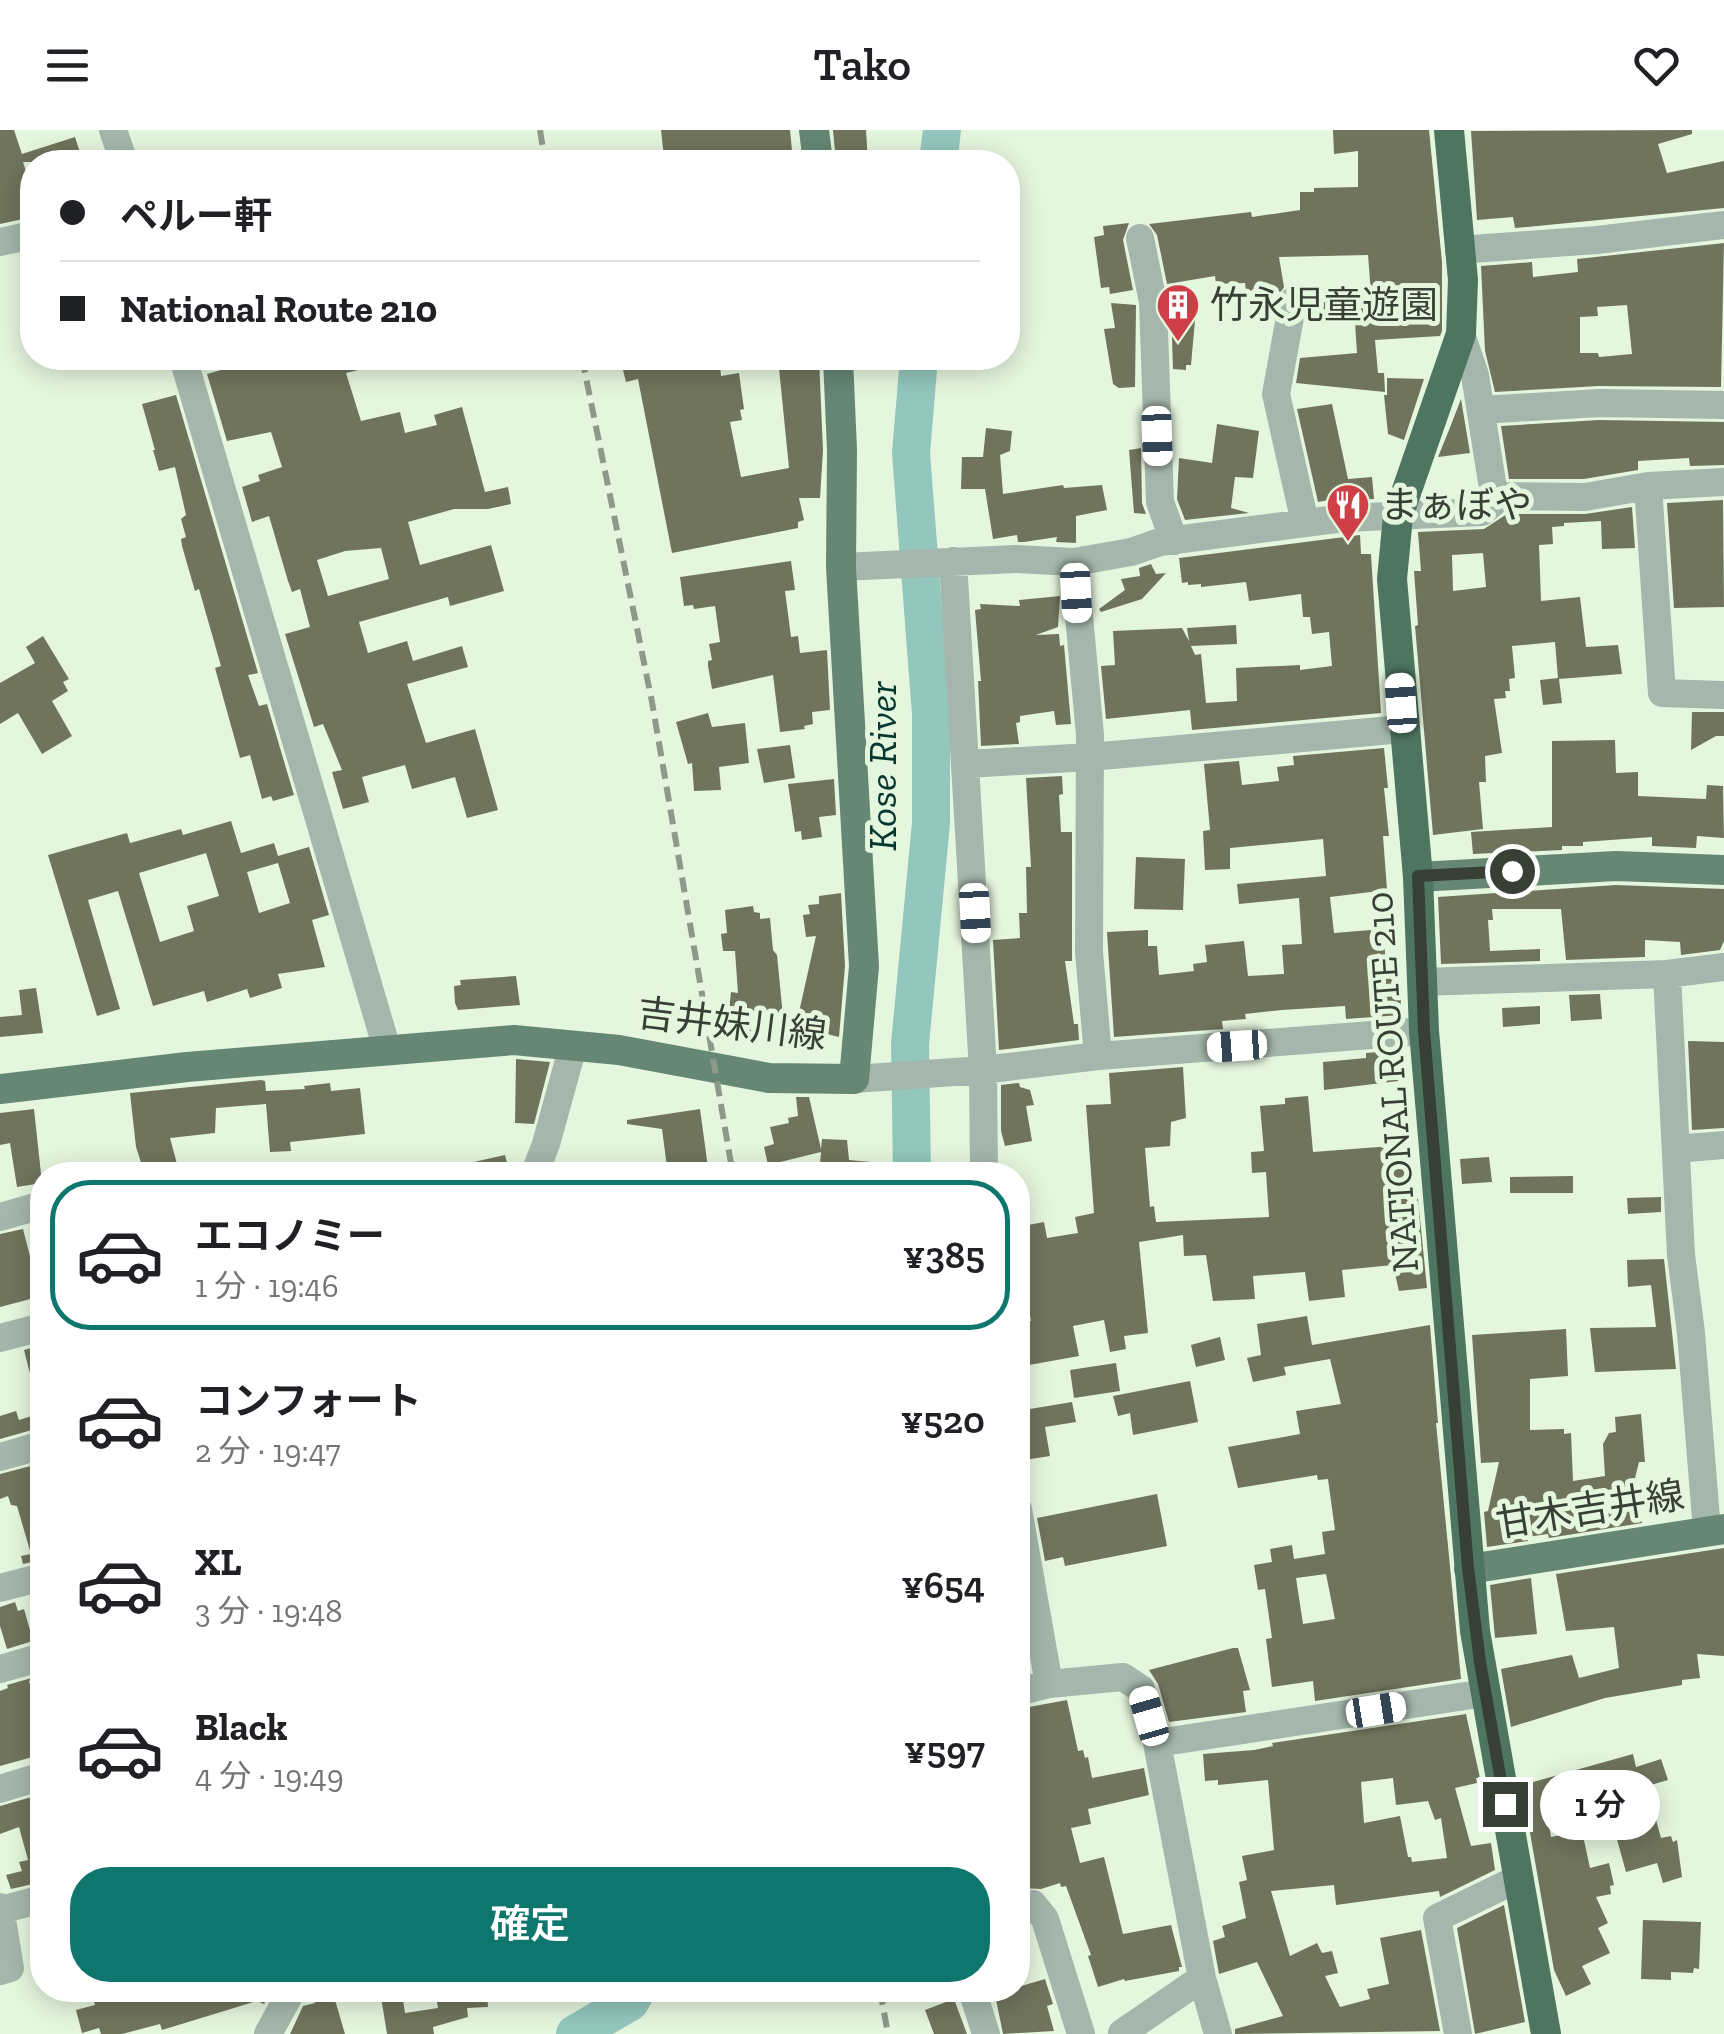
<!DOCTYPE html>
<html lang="ja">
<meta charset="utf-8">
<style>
body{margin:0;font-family:"Zilla Slab","Noto Sans JP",serif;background:#f2f2f2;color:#202124;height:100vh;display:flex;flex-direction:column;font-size:38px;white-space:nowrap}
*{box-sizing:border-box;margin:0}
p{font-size:32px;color:#757577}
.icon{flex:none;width:55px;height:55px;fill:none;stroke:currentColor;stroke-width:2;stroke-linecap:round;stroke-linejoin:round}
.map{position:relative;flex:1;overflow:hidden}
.side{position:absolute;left:30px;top:1032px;width:1000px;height:840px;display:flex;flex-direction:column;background:#fff;border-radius:40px;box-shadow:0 5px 25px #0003}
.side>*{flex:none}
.guide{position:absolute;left:20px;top:20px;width:1000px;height:220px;border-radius:40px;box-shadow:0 5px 25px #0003;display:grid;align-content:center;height:220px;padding:0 40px;background:#fff}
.end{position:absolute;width:45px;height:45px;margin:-22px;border:12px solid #383f35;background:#fff;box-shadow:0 0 0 5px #fff}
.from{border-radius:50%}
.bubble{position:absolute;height:70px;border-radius:35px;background:#fff;box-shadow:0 5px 25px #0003;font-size:32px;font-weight:600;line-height:70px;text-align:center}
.car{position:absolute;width:30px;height:60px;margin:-30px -15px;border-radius:12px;box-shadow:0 0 8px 2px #0007;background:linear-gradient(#fff 24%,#345 0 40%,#fff 0 76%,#345 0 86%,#fff 0)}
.guide b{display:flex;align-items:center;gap:35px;height:95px;font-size:38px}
.guide b+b{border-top:2px solid #e0e0e0}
.guide i{width:25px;height:25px;background:#202124}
ul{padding:18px 0 0;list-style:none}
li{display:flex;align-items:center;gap:30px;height:150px;margin:0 20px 15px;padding:0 20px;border:5px solid transparent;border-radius:40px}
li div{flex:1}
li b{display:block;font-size:38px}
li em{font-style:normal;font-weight:600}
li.on{border-color:#0f766e}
li>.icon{width:90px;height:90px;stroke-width:1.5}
.action{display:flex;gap:20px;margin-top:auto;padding:20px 40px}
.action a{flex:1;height:115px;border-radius:40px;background:#0f766e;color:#fff;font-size:40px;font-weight:600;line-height:115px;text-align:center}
header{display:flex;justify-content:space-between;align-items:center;height:130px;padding:0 40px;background:#fff;font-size:45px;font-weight:600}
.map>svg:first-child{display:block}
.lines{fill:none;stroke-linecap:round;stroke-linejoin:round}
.river{stroke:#93c7bd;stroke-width:38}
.building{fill:#71745c;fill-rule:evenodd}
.minor{stroke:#a5b7ac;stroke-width:28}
.major{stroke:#658774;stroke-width:30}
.highway{stroke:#4e755f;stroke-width:30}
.rail{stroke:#8e9a89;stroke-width:6;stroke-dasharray:15 8;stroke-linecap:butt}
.route{stroke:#383f35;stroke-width:12}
.labels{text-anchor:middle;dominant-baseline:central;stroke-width:10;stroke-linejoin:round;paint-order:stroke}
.poi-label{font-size:38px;fill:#383f35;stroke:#e5f6de;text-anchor:start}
.street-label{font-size:38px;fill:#383f35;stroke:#e5f6de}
.water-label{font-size:40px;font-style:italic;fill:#053731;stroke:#e5f6de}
</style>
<header><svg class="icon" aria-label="menu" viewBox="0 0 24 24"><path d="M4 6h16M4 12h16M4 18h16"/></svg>Tako<svg class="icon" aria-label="heart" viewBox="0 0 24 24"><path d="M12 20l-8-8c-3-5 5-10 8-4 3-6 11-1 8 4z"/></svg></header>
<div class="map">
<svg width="1724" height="1904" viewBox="0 0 1724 1904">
<rect width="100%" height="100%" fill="#e5f6de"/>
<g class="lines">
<path class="river" d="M938 32 942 0
M912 1045 910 914 931 693V584L911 323 919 228
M575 1904 630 1872 637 1860"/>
</g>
<path class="building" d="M0 0H14L22 24 75 7 83 32H23L32 60V87L0 94Z
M661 0H790L793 31 759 32 758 24 709 29 708 24 664 28Z
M833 0H866L868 32H836Z
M1333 0H1429L1442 132V201L1440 206 1375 210 1378 243H1384L1385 262 1296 253 1300 228 1357 223 1355 192 1315 195 1313 169 1371 163 1368 125 1279 127 1284 157 1275 171 1260 173V168L1247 170 1245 153 1216 154 1215 146 1167 154 1157 105 1149 94 1251 82 1252 87 1300 80V62H1314V58L1358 57V21L1334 24Z
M1692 0V4L1658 14 1667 43 1724 31V78L1515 98 1513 87 1477 90 1471 1Z
M1129 93 1123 110 1133 160 1110 164 1109 157 1101 158 1094 107 1104 105 1103 96Z
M1724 113 1721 257 1599 256 1495 262 1485 221 1481 136 1532 132 1533 147 1578 142 1577 129ZM1627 175 1632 224 1599 227 1598 223H1580V187L1598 186 1597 177Z
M1111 173 1136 175 1135 257 1119 258 1113 254 1104 199 1115 198Z
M1171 177 1196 179 1191 235H1186V240L1173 239Z
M226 228H382L383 234 346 243 361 291 400 282 405 303 437 295 434 285 462 277 485 362 508 357 511 374 488 379H454L408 392 420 435 491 415 504 461 450 476 448 467 359 492 368 523 407 511 413 531 462 516 468 537 407 554 426 613 475 599 498 680 467 688 455 647 412 659 405 635 362 647 369 672 343 679 332 642 342 640 323 594 314 597 285 504 310 497 300 459 292 462 288 451 269 386 252 392 242 357 260 351 258 345 282 337 271 302 227 311 207 244 228 238ZM381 418 389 449 328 466 317 430 345 421Z
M620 228H700L699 239 720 235 721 246 739 243 744 279 740 280 742 290 730 292 741 347 789 338 778 228H819L823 320 820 368H799L804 390 798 392V398L672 423 638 249 626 252Z
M1387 248 1424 249 1404 310 1388 304 1384 265H1387Z
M176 265 258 543 248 545 259 576 267 574 294 665 273 671 271 666 262 669 250 625 240 628 215 538 221 536 199 459 195 461 182 416 181 409 186 407 181 389 186 385 175 337 159 341 153 320H155L142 274Z
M1461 269 1470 323 1438 327 1449 300Z
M1332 274 1348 349 1372 347 1374 369 1351 370V366L1318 372 1297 279Z
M1599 290 1724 292V335L1690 336 1689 328 1638 331V340L1584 349H1509L1501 296Z
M1217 294 1259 301 1253 348 1235 347 1231 378 1249 383 1185 390 1177 369 1179 328 1212 333Z
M986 298 1012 301 1010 321 1000 325 1003 364 1063 355 1064 358 1102 355 1107 380 1076 386V413L1056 412 1057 407 1024 412H1018L1017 405 993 409 985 359H961L962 327H983Z
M1141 318 1142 373 1146 384 1134 383 1129 320Z
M1723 370 1724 477 1674 478 1667 373Z
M1632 377 1635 418 1602 419 1601 391 1564 393V396L1552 397 1553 414 1539 415 1541 471 1580 467 1586 517 1618 515 1622 544 1559 549 1562 573 1543 575 1540 550 1558 548 1555 512 1512 516 1515 548 1509 549 1510 561H1505L1506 568 1494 569 1502 623 1485 626 1486 652H1479L1483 699 1433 705 1415 496 1418 495 1414 441H1421L1418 402 1484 399 1507 384H1585ZM1483 423 1486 457 1453 461 1452 425Z
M1360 405 1361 424H1371L1381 583 1192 600 1190 580 1106 589 1101 536 1115 535 1113 501 1182 498 1189 511 1187 498 1236 495 1237 514 1191 516 1195 525 1201 524 1206 573 1237 571 1236 538 1300 535V540L1332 536 1329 502 1312 504 1310 487H1303L1301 464 1249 471 1246 452 1201 457V454L1188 455V452L1182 453 1179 428Z
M791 431 795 460 785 461 791 507 798 506 800 523 827 520 830 580 812 582 813 594 804 596 805 599 780 602 773 545 712 559 708 536V531L712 530 709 514 720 512 715 476 694 479 693 475 684 476 680 447Z
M1151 434 1156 444 1166 443 1142 469 1101 482 1099 479 1125 460 1121 449 1140 446 1139 438Z
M1060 466 1058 497 1036 505 1059 504 1060 516 1064 515 1071 594 1056 595 1054 581 1020 586V592L1016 593 1019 614 981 616 978 551H981L975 480 981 479 980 474 1020 476 1019 470Z
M43 506 69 549 63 552 68 561 52 571 72 606 42 624 18 583 0 594V553L35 533 26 517Z
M1692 582H1724V606H1716L1691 620Z
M708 583 712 597 745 593 749 633 719 637 721 660 694 661 692 633 688 634 676 592Z
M1615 610 1616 643 1638 642V666L1706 669 1707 655 1723 656 1724 708 1697 706 1696 718 1652 716V707L1583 712V716H1562V720L1473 724 1471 702 1552 697V611Z
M790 615 795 648 764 653 757 619Z
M1384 618 1388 658H1384L1389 706H1383L1387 760 1330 767 1334 803 1383 799 1386 835 1400 834 1401 885 1346 889 1345 876 1282 880 1245 884 1246 889 1222 891 1223 899 1114 907 1107 802 1148 800V816H1157L1159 845 1194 841 1193 834 1207 832 1205 815 1244 811 1248 846 1284 844 1282 815 1302 814 1299 768 1239 774 1237 754 1326 746 1323 709 1230 718V739L1205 740 1203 701 1210 700 1204 634 1239 631 1242 655 1279 651 1277 637 1294 635 1293 626Z
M1062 646 1063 664 1059 665 1061 702H1072V831H1065L1074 894H1078L1079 910 999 920 993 810 1020 808 1019 783H1027L1026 737H1031L1026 648Z
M834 649 836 685 819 687 822 707 802 710 801 701 795 702 788 654Z
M231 691 241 723 274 713 278 726 309 717 329 785 312 790 325 837 278 844 282 858 250 868 247 859 207 872 204 861 153 876 118 761 88 770 120 879 97 886 48 725 127 703 130 713 181 699 183 705ZM206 723 219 766 187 776 194 801 160 812 139 743ZM278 733 290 773 259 783 247 742Z
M1136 727 1185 729 1183 780 1134 779Z
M1616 755 1724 759V811L1720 820 1681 825 1680 812 1645 810V827L1566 830 1561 779H1492L1493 790H1488L1490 821 1540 819V831L1441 834 1438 767Z
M841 763 845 836 839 907 827 904 825 908 795 900 816 806 806 807 803 785 810 784 808 775 819 774V766Z
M753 776 754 782 760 783V789L770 788 773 820 777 825 785 907 727 899 731 862 738 863 735 821H723L721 804 727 803 725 780Z
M516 846 520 875 458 880 455 873 454 856 461 855 460 850Z
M36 858 43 903 0 907V887L22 885 19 860Z
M1600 864 1602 889 1571 891 1569 865Z
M1540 876V894L1503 897 1502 878Z
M1688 911 1724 912V998L1692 1000Z
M1405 920 1407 950 1324 960 1323 932 1366 928V923Z
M516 929 550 932 534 994 515 993Z
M1183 937 1186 988 1171 992 1170 1016 1145 1018 1150 1077 1154 1076 1156 1092 1269 1087 1266 1042 1252 1043 1251 1022 1264 1021 1260 976 1285 974V968L1308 966 1313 1022 1405 1015 1409 1059H1417L1427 1158 1399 1161 1393 1135 1342 1140 1345 1167 1309 1171 1305 1142 1253 1146 1255 1169 1213 1171 1206 1125 1184 1126 1183 1105 1139 1112 1148 1203 1124 1206 1126 1219 1110 1222 1104 1190 1073 1196 1079 1226 1018 1237V1213L1030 1211 1028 1192 1031 1191 1022 1149 1018 1150V1097L1044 1092 1047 1108 1078 1103 1075 1087 1094 1083 1086 975 1111 974 1109 943Z
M261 950 265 951 266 961 305 959 304 956 330 953 331 961 360 958 365 1004 290 1012 291 1021 270 1022 266 974 216 978 215 1003 170 1008 180 1045H145L136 1017 130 963Z
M1019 953 1020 957 1030 960 1034 975 1026 976 1032 1011 1005 1016 1001 1001V955Z
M796 967H809L821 1019 822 1009 847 1010 849 1030 882 1033 881 1045H819L821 1022 768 1035 764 1017 774 1014 770 997 789 993 788 988 798 986Z
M34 979 42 1053 17 1057 10 1013 0 1015V983Z
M700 979 709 1045H668L662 999 627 994V990Z
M505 1025 510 1045H448L447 1038Z
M1489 1027 1492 1052 1462 1054 1460 1029Z
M1573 1046V1063H1510V1047Z
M1661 1067V1082L1628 1084 1627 1068Z
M23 1099 32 1134 38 1132 42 1166 0 1177V1104Z
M1664 1129 1676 1239 1595 1242 1590 1198 1656 1197 1651 1155 1628 1157 1627 1130Z
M1307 1186 1312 1215 1430 1195 1438 1293H1436L1461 1549 1315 1571 1313 1551 1272 1557 1266 1509 1272 1508 1265 1459 1258 1460 1254 1435 1272 1432 1270 1419 1292 1415 1294 1429 1325 1424 1322 1402 1335 1400 1328 1349 1318 1350 1317 1345 1238 1358 1228 1317 1300 1304 1296 1281 1341 1274 1330 1229 1284 1237 1286 1245 1253 1252 1247 1228 1261 1225 1257 1194ZM1326 1444 1335 1489 1303 1494 1296 1448Z
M1566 1199 1568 1246 1530 1249V1300L1564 1299V1304L1571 1303 1573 1351 1605 1346 1603 1314 1609 1303 1616 1302 1615 1287 1641 1284 1645 1332H1639L1635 1348 1642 1393 1549 1408 1548 1404 1527 1407 1528 1411 1487 1417 1484 1382 1488 1381 1499 1332 1481 1333 1472 1205Z
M1220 1207 1225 1230 1196 1237 1191 1215Z
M42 1215V1270L37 1271 24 1220Z
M1116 1233 1120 1261 1074 1268 1070 1240Z
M1190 1251 1198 1292 1133 1305 1130 1283 1118 1286 1113 1266Z
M1072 1272 1076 1292 1045 1297 1050 1326 1018 1331V1281Z
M16 1281 19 1290 35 1285 39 1298 0 1309V1286Z
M42 1333V1430L23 1434 21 1426 31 1424 17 1376 11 1375 8 1366 0 1369V1344Z
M1157 1364 1167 1416 1065 1436 1063 1427 1045 1431 1037 1388Z
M1724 1418V1526L1697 1524 1700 1548 1682 1550V1555L1605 1568 1511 1597 1501 1539 1572 1525 1579 1548 1619 1538 1614 1497 1566 1501 1556 1444Z
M1531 1448 1537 1504 1495 1508 1490 1455Z
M15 1472 18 1481 24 1479 33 1511 7 1519 0 1496V1477Z
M1233 1518H1238L1250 1560 1243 1561 1246 1582 1169 1592 1158 1554 1149 1540Z
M42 1545 29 1551 40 1589 42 1588V1612L33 1615 36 1626 0 1636V1561L8 1558 7 1555Z
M1067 1570 1078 1621 1083 1620 1085 1628 1088 1627 1092 1648 1144 1638 1149 1665 1088 1679 1091 1694 1071 1698 1080 1733 1104 1727 1123 1804 1171 1795 1182 1837H1179V1841L1125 1851 1124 1849 1098 1857 1088 1826 1091 1825 1066 1756 1061 1757 1060 1753 1041 1759 1018 1758V1713L1025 1710 1018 1678V1579Z
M1466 1584 1480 1648H1476L1477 1653 1455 1658 1471 1716 1491 1713 1495 1740 1440 1767 1439 1761 1336 1775 1334 1755 1271 1761 1290 1826 1317 1813 1322 1823 1332 1821 1338 1843 1325 1846 1340 1877 1370 1869 1367 1859 1389 1854 1380 1808 1421 1800 1440 1901 1235 1904V1899L1283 1886 1257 1832 1219 1844 1213 1811 1225 1807 1222 1796 1246 1788 1239 1752 1247 1750 1242 1726 1274 1720 1268 1650 1218 1655V1650L1205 1651 1203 1624 1254 1620 1273 1616 1272 1613ZM1393 1648 1396 1675 1428 1671 1435 1690 1441 1688 1447 1728 1412 1732 1411 1727H1408L1400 1686 1364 1693 1361 1652Z
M1633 1624 1636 1637 1661 1629 1668 1650 1651 1655 1654 1675H1652L1661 1708 1671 1706 1673 1712 1677 1710 1682 1747 1663 1753 1657 1733 1626 1742 1611 1688 1604 1690 1594 1658 1545 1672 1551 1707 1582 1701 1590 1738 1609 1733 1614 1755 1610 1756 1611 1764 1596 1767 1608 1793 1598 1798 1610 1823 1582 1836 1591 1854 1566 1866 1554 1840 1526 1680 1524 1666 1529 1665 1526 1654Z
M42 1664V1752L11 1759 6 1745 22 1741 19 1732 28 1730 19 1697 0 1704V1676Z
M1504 1775 1525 1892 1475 1904 1457 1798Z
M1643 1790 1701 1792 1699 1839 1694 1838 1693 1843 1671 1842V1850L1641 1849Z
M1045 1849 1053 1874 1047 1876 1054 1901 1003 1904 994 1860H1018V1857Z
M91 1860H136L139 1866 156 1861 159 1868 184 1860H272L264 1874 257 1871 162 1900 160 1894 122 1904H101L99 1898 82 1903 76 1880 95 1875Z
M314 1860H332L345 1904H290L303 1876 315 1873Z
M435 1860H487L488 1877 467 1878 468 1887 433 1897 434 1904H387L381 1867 402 1863 405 1883 438 1878Z
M954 1869 967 1904H934L925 1880Z"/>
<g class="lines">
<path class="minor" d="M113 0 124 32
M1140 108 1153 172 1160 372 1174 411
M0 112 32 105
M1459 120 1597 110 1724 95
M1293 171 1276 264 1305 393
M1461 204 1475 245 1495 371
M183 228 387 919
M1481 280 1599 273 1724 275
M1648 356 1662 563 1724 565
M953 431 983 940 984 1045
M1074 432 1090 605 1089 822 1098 926
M841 437 1016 429 1074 432 1131 422 1160 412 1344 388 1482 382 1501 366 1585 367 1648 356 1724 352
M967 634 1090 627 1403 599
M1667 844 1681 1125 1691 1203 1707 1401
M1422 852 1667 844 1724 837
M854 949 983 940 1098 926 1424 901
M1676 1019 1724 1015
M534 1045 546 1014 573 916
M0 1087 42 1075
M0 1208 42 1197
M0 1327 42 1315
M1018 1379 1049 1554
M0 1458 42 1447
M0 1539 42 1527
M1018 1562 1049 1554 1123 1547 1141 1559 1157 1613 1202 1848 1218 1904
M1157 1613 1485 1563
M0 1659 42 1646
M1018 1776 1033 1774 1045 1789 1081 1904
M0 1777 10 1838 0 1841
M1 1780 42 1769
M972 1860 986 1904
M1122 1903 1202 1848
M268 1904 292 1860
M1458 1904 1437 1788 1519 1748"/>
<path class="major" d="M814 0 818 32
M1418 747 1616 736 1724 740
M0 959 187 937 514 910 619 920 769 948 854 949 864 836 841 437 842 320 838 228
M1469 1439 1724 1399"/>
<path class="highway" d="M1449 0 1463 150 1461 204 1398 386 1392 449 1418 747 1424 901 1475 1501 1546 1904"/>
<path class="rail" d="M540 0 545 32
M582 228 652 572 733 1045
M880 1860 888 1904"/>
</g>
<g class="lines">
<path class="route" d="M1505 1674 1480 1532 1468 1438 1424 901 1418 746 1512 741"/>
</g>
<defs>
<g id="building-pin" transform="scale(2.25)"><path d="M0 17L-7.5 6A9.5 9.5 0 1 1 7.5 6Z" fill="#cf3f47" stroke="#e5f6de"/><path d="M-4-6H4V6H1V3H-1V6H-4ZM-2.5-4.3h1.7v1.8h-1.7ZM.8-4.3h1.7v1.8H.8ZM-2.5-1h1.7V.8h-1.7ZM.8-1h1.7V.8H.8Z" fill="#fff"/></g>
<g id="restaurant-pin" transform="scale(2.25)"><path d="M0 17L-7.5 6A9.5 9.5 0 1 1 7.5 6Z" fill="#cf3f47" stroke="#e5f6de"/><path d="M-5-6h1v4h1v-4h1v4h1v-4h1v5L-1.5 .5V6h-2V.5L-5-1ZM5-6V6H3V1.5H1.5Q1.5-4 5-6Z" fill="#fff"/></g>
</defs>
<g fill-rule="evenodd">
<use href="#building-pin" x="1178" y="175"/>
<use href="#restaurant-pin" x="1348" y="375"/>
</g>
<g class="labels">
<g class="poi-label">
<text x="1210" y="175">竹永児童遊園</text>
<text x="1380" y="375">まぁぼや</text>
</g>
<g class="street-label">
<text transform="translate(732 894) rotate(7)">吉井妹川線</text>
<text transform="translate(1392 952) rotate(-94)">NATIONAL ROUTE 210</text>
<text transform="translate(1590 1379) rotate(-9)">甘木吉井線</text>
</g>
<g class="water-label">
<text transform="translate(882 636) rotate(-90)">Kose River</text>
</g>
</g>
</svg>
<i class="end from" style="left:1512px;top:741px"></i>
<i class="end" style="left:1505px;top:1674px"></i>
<div class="bubble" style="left:1540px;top:1640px;width:120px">1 分</div>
<i class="car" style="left:1157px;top:306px;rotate:178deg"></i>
<i class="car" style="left:1076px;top:463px;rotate:177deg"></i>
<i class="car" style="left:1401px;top:573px;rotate:356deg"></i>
<i class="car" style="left:975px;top:783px;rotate:177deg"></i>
<i class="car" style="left:1237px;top:916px;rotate:266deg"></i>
<i class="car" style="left:1376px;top:1580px;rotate:81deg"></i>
<i class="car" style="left:1149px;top:1586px;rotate:344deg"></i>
<div class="guide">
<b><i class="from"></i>ペルー軒</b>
<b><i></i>National Route 210</b>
</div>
<section class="side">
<ul>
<li class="on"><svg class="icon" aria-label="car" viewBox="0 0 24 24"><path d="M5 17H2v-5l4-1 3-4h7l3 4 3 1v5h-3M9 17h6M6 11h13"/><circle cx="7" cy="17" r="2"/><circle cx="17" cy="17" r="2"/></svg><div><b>エコノミー</b><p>1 分 · 19:46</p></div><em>¥385</em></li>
<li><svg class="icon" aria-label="car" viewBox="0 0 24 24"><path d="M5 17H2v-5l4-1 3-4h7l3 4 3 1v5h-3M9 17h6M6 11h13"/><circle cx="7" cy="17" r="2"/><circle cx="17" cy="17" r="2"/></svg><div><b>コンフォート</b><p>2 分 · 19:47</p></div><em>¥520</em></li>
<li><svg class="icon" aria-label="car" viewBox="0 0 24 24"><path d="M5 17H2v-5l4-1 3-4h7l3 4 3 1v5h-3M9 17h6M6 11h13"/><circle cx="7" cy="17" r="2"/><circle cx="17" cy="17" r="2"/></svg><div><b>XL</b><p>3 分 · 19:48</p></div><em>¥654</em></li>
<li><svg class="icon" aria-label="car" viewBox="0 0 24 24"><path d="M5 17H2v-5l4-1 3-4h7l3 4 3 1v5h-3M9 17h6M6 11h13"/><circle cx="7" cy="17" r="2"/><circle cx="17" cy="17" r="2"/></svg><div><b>Black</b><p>4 分 · 19:49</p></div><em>¥597</em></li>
</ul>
<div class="action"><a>確定</a></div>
</section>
</div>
